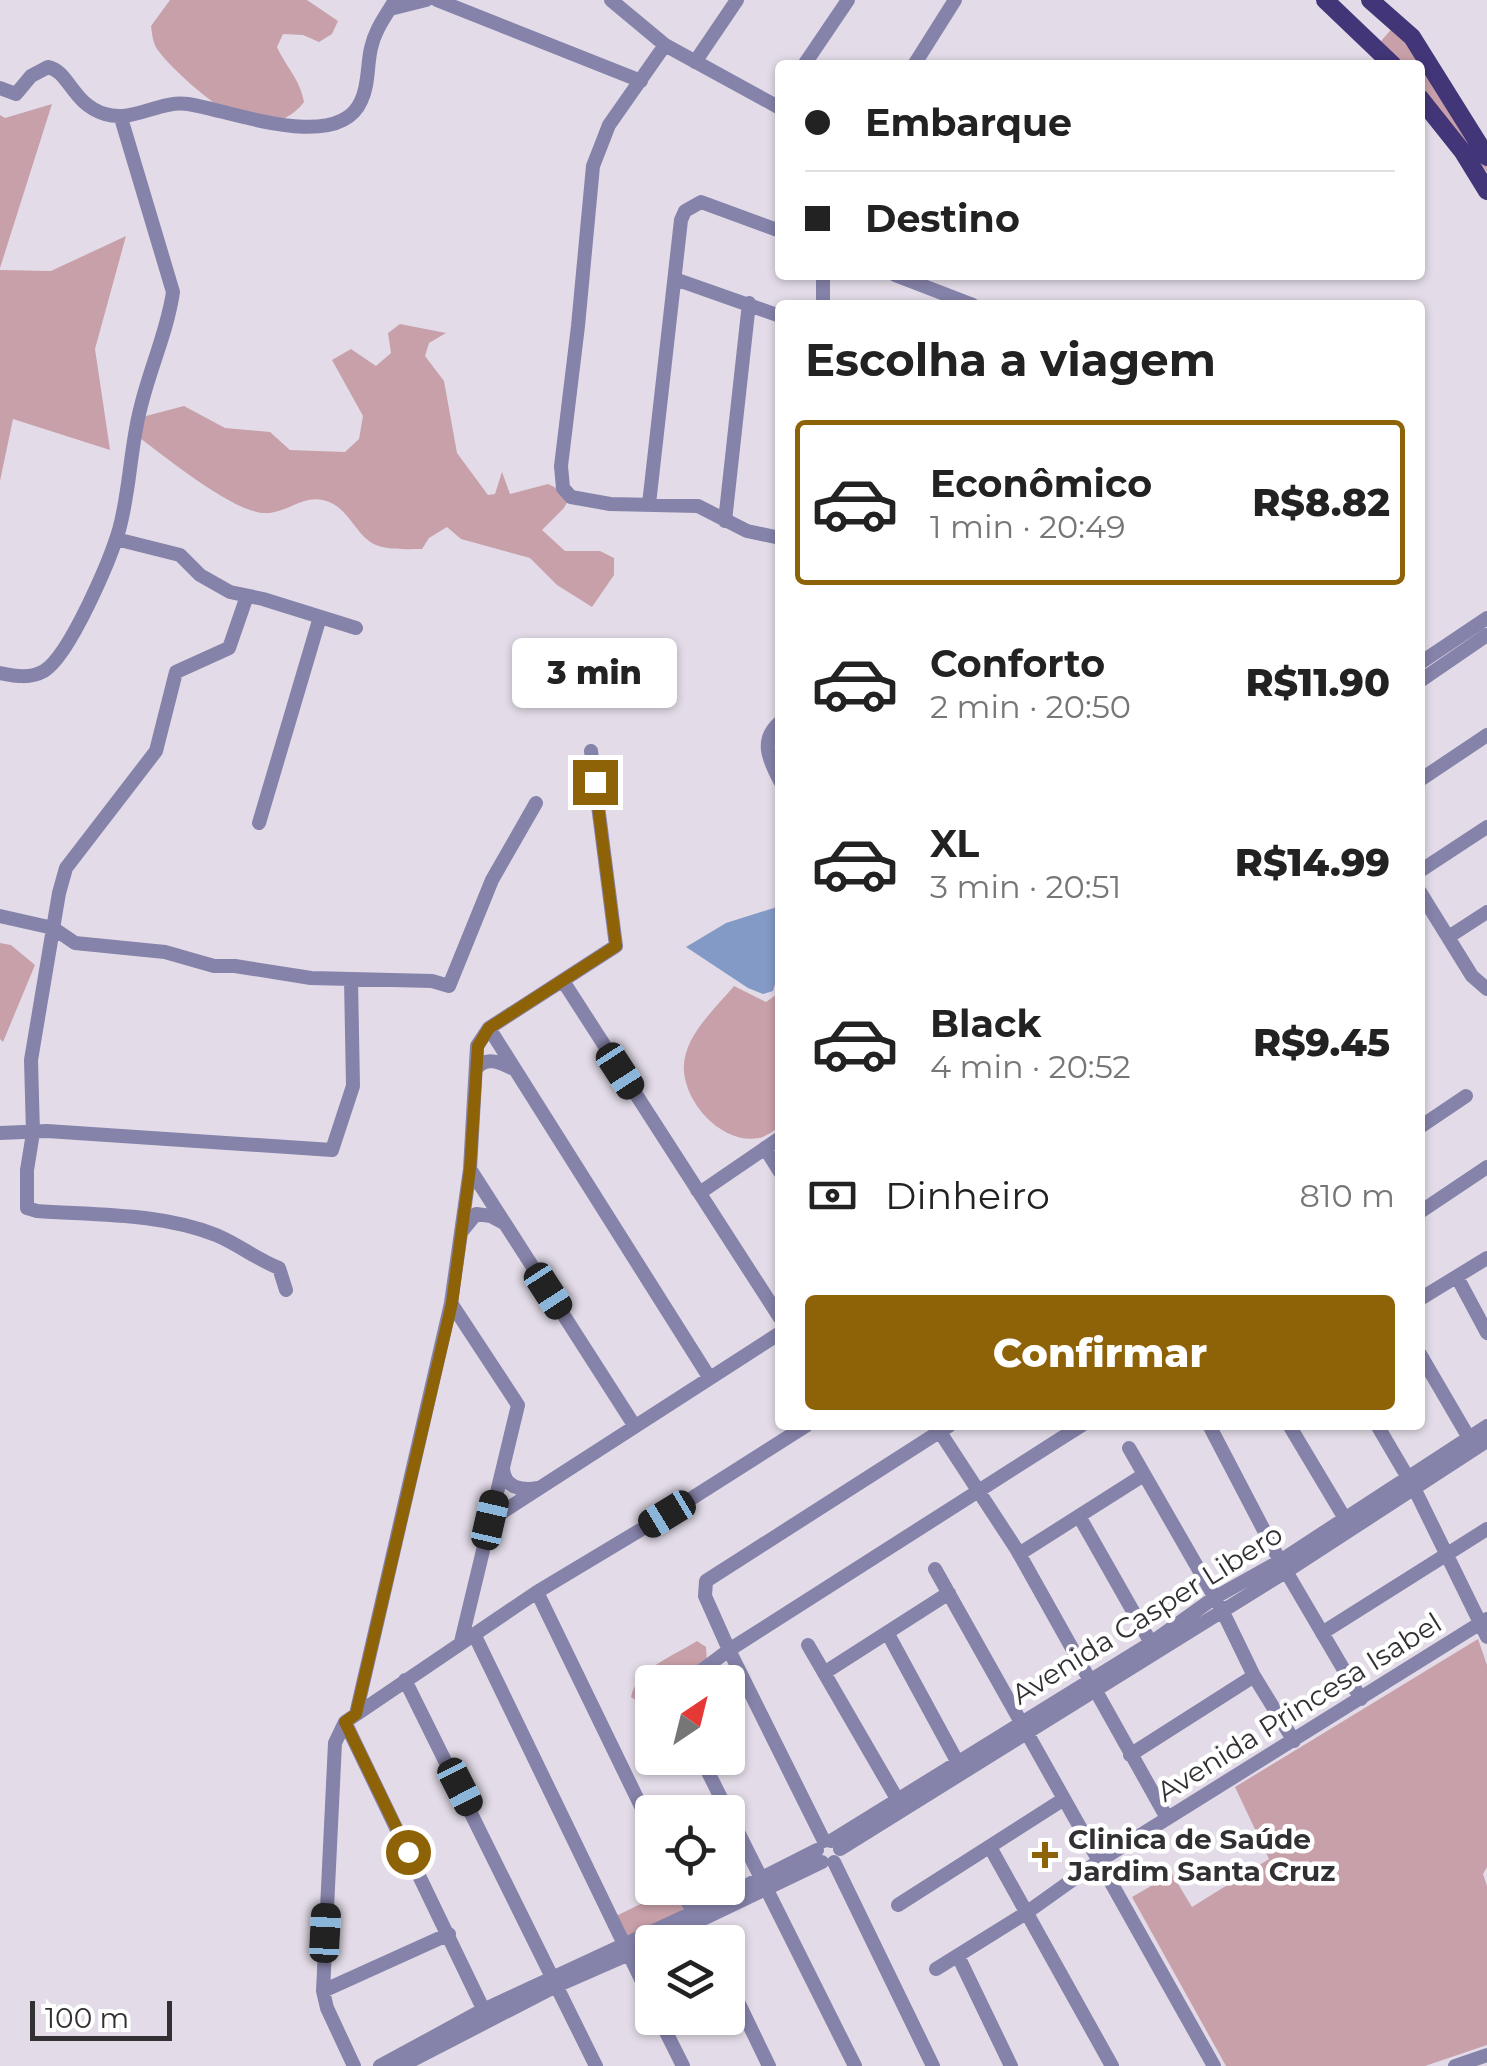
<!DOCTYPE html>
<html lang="pt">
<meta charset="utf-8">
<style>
body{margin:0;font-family:Montserrat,sans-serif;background:#f6f6f6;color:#222;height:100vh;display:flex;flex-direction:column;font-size:38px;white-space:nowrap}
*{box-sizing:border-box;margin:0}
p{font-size:32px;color:#767676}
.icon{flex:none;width:55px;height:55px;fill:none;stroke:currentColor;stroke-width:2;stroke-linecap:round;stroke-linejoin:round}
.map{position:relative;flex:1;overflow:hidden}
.sheet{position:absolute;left:775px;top:300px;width:650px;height:1130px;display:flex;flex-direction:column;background:#fff;border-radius:10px;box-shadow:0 2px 8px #0004}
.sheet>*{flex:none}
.hud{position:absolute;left:775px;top:60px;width:650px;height:220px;border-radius:10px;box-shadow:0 2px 8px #0004;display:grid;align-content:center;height:220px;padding:0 30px;background:#fff}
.needle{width:65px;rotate:35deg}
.controls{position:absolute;left:635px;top:1665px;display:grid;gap:20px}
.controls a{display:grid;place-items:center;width:110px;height:110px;border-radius:10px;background:#fff;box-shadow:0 2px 8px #0004;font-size:50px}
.scale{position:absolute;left:30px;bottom:25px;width:142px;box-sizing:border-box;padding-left:10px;border:5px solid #333034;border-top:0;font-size:28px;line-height:35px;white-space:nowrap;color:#333034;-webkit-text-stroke:8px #fff;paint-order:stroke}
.end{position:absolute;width:45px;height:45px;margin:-22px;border:12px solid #8e6308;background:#fff;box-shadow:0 0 0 5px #fff}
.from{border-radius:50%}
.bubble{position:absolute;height:70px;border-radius:10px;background:#fff;box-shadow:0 2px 8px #0004;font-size:32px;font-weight:800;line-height:70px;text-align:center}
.car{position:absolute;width:30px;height:60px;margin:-30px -15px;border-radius:12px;box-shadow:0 0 8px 2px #0007;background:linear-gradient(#222 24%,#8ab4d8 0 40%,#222 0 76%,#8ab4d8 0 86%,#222 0)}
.hud b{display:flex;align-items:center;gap:35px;height:95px;font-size:38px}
.hud b+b{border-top:2px solid #e0e0e0}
.hud i{width:25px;height:25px;background:#222}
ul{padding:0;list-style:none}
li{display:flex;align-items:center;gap:30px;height:165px;margin:0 20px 15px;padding:0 10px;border:5px solid transparent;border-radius:10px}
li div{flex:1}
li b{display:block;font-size:38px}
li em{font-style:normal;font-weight:800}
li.active{border-color:#8e6308}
li>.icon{width:90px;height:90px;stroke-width:1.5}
h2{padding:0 30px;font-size:45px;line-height:120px}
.pay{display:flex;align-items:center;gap:25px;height:110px;padding:0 30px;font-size:38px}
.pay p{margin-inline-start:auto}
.primary-button{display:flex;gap:20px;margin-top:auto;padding:20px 30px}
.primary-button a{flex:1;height:115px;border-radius:10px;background:#8e6308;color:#fff;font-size:40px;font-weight:800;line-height:115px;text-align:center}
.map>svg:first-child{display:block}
.green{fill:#c8a0a9}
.water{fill:#849ac6}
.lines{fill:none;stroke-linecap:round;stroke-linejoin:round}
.minor{stroke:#8683aa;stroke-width:14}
.major{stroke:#423679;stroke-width:18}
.route{stroke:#8e6308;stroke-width:12}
.poi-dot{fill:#8e6308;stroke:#fff;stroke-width:4}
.labels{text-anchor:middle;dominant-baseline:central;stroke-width:9;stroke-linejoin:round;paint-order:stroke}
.street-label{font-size:28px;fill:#333034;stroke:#fff}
.poi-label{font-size:28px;font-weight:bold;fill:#333034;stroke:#fff;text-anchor:start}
</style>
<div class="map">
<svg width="1487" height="2066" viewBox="0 0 1487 2066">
<rect width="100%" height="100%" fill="#e3dce8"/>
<path class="green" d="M170 0H307L338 21 332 34 319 42 303 35 283 34 277 47C286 67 300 79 304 102 291 120 264 130 241 120 216 108 173 71 157 49 153 43 152 34 151 26Z
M1396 24 1487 163V172L1420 86V65H1403L1381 41Z
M52 104 0 268V115L5 118Z
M126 236 95 349 110 450 13 419 0 481V270L51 271Z
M400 324 446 333 429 343 425 356 444 381 457 453 488 495 495 494 502 472 510 494 548 484 571 495 564 508 542 530 565 551H600L614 558V575L592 607 557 585 530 558 461 539 447 527 429 538 422 549C407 549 381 551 369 541 352 528 347 506 323 500 302 495 284 515 263 513 230 510 166 457 137 436L142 417 184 406 225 428 270 432 290 450 345 452 359 439 363 416 332 360 351 349 376 366 391 353 388 333Z
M0 943 11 945 35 965 3 1042 0 1039Z
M734 986 766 1002 780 992V1127C774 1130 766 1137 759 1138 724 1145 687 1106 684 1072 681 1038 715 1009 734 986Z
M1478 1639 1487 1665V1867L1483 1874 1487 1886V2045L1425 2066H1226L1132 1897 1172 1874 1192 1907 1269 1859 1235 1787Z
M697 1641 706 1647 707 1661 674 1682H652V1700L642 1704 631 1697C637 1668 674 1656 697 1641Z
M673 1888H681L692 1911 625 1943 612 1918Z"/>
<path class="water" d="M780 906V966L773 991 763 994 748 988 686 947 726 923Z"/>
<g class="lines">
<path class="minor" d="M437 0 641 81
M611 0 665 45 780 108
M390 9 426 0
M665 45 609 125 593 166 578 326 561 466 563 488 571 497 610 504 698 506 747 531 780 538
M695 62 737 0
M804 65 848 0
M914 65 955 0
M0 88 16 94 31 76 48 67C69 71 72 104 105 114 133 123 159 100 188 104 229 110 338 154 361 101 369 85 367 65 371 48 375 29 386 16 395 0
M895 275 973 305
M675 279 780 316
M823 305V275
M649 504 681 220 685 211 701 202 780 231
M725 521 749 303
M116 539 180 555 200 575 230 592 263 599 356 628
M247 596 229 648 176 672 156 751 66 868 59 893 31 1060 33 1133 27 1170V1208L37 1211C96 1215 161 1213 216 1235 238 1244 256 1259 279 1268L286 1290
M1420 663 1487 618
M0 673C15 676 30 679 44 671 70 655 110 560 119 530 130 491 130 449 140 410 149 370 167 333 173 292L121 118
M1420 681 1487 635
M780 722C759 740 769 760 780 781
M1420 780 1487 735
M259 823 320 617
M1420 871 1487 827
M1420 892 1472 976 1487 989
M0 916 53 928 75 943 165 952 214 966H235L311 978 432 981 449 986 492 880 536 803
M1450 936 1487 912
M563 981 780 1318
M489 1028 709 1377
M476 1069C486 1055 501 1063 514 1069
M1420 1127 1466 1096
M0 1133 47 1131 332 1150 353 1086 351 979
M765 1148 780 1172
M470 1169 634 1425
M697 1190 701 1192 780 1138
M1420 1212 1487 1167
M462 1231 476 1214 491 1216 504 1223
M1457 1277 1487 1333
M1420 1299 1487 1258
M451 1303 518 1405 461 1642
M1420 1354 1469 1438
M1209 1425 1280 1561 1361 1699
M1289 1425 1344 1517
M1377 1425 1414 1488 1487 1637
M936 1426 1017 1550 1167 1818
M1129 1448 1222 1610 1254 1676 1294 1741
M503 1468C504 1488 522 1491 538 1488
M1079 1516 1151 1643
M490 1520 780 1333
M1019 1554 1142 1476
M935 1569 1214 2066
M537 1592 652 1829
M1322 1633 1487 1529
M474 1634 652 2002
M888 1634 958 1763
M808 1645 900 1804
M824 1673 949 1593
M405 1680 596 2066
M686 1682 729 1650 1082 1425
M356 1714 451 1303 470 1169 477 1046 489 1028 616 946 591 751
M345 1722 488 2019
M1130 1755 1254 1676
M701 1758 855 2066
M824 1841 729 1650 705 1596 706 1581 950 1425
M831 1841 1151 1643 1214 1598 1280 1561 1487 1426
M990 1847 1112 2066
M840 1849 1287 1571 1487 1441
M834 1862 933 2066
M681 1888 708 1942
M898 1905 1064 1799
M655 1942 822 1862
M958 1956 1011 2066
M936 1969 1026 1913 1099 1861 1487 1619
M728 1981 769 2066
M323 1991 449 1934
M659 2018 683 2066
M354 2066 327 2008 323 1991 335 1743 345 1722 537 1592 667 1514 807 1425
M380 2066 483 2010 692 1913 817 1850
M401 2066 556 1986 652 1944
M1455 2066 1487 2055"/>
<path class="major" d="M1325 0 1393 65
M1370 0 1412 37 1487 157
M1420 98 1463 152 1487 191"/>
</g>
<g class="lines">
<path class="route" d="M408 1852 345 1722 356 1714 452 1303 470 1169 478 1046 489 1028 616 946 595 782"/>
</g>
<path class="poi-dot" d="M1040 1840h10v10h10v10h-10v10h-10v-10h-10v-10h10z"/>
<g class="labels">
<g class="street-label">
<text transform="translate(1147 1614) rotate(-32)">Avenida Casper Libero</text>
<text transform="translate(1299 1707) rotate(-32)">Avenida Princesa Isabel</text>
</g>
<g class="poi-label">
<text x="1068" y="1839">Clinica de Saúde<tspan x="1068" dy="32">Jardim Santa Cruz</tspan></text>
</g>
</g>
</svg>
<div class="controls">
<a><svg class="needle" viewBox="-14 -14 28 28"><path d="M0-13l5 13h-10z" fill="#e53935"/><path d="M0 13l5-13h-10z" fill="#767676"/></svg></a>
<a><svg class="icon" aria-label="locate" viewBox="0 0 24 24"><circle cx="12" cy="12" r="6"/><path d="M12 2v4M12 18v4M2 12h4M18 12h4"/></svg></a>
<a><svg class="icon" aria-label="layers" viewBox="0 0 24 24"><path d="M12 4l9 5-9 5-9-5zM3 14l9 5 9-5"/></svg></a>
</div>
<div class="scale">100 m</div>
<i class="end from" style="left:408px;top:1852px"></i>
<i class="end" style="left:595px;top:782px"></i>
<div class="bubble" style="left:512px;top:638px;width:165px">3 min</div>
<i class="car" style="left:620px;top:1071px;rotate:147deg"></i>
<i class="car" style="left:548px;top:1291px;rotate:147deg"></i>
<i class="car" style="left:667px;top:1514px;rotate:239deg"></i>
<i class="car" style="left:490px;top:1520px;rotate:13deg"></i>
<i class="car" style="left:460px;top:1787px;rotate:153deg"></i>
<i class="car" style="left:325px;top:1933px;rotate:3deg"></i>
<div class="hud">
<b><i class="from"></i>Embarque</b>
<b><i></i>Destino</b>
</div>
<section class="sheet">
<h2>Escolha a viagem</h2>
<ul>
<li class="active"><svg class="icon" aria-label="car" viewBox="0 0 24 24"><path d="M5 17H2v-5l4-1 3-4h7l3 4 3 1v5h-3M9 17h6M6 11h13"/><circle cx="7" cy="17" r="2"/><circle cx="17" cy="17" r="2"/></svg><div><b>Econômico</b><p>1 min · 20:49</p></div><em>R$8.82</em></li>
<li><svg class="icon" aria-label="car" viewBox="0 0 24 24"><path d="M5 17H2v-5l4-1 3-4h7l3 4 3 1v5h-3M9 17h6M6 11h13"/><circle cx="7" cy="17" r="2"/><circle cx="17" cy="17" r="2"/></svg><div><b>Conforto</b><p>2 min · 20:50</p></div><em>R$11.90</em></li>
<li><svg class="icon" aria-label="car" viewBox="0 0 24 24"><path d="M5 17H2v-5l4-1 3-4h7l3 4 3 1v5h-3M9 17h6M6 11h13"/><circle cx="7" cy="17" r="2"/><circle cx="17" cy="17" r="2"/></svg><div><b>XL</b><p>3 min · 20:51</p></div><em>R$14.99</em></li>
<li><svg class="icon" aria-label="car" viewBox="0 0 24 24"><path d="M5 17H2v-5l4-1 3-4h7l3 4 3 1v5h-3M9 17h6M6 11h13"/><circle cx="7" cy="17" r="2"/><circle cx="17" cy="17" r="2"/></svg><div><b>Black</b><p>4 min · 20:52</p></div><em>R$9.45</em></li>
</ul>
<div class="pay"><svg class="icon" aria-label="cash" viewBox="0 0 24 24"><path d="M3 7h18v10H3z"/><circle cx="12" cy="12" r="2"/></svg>Dinheiro<p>810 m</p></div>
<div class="primary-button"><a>Confirmar</a></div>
</section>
</div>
